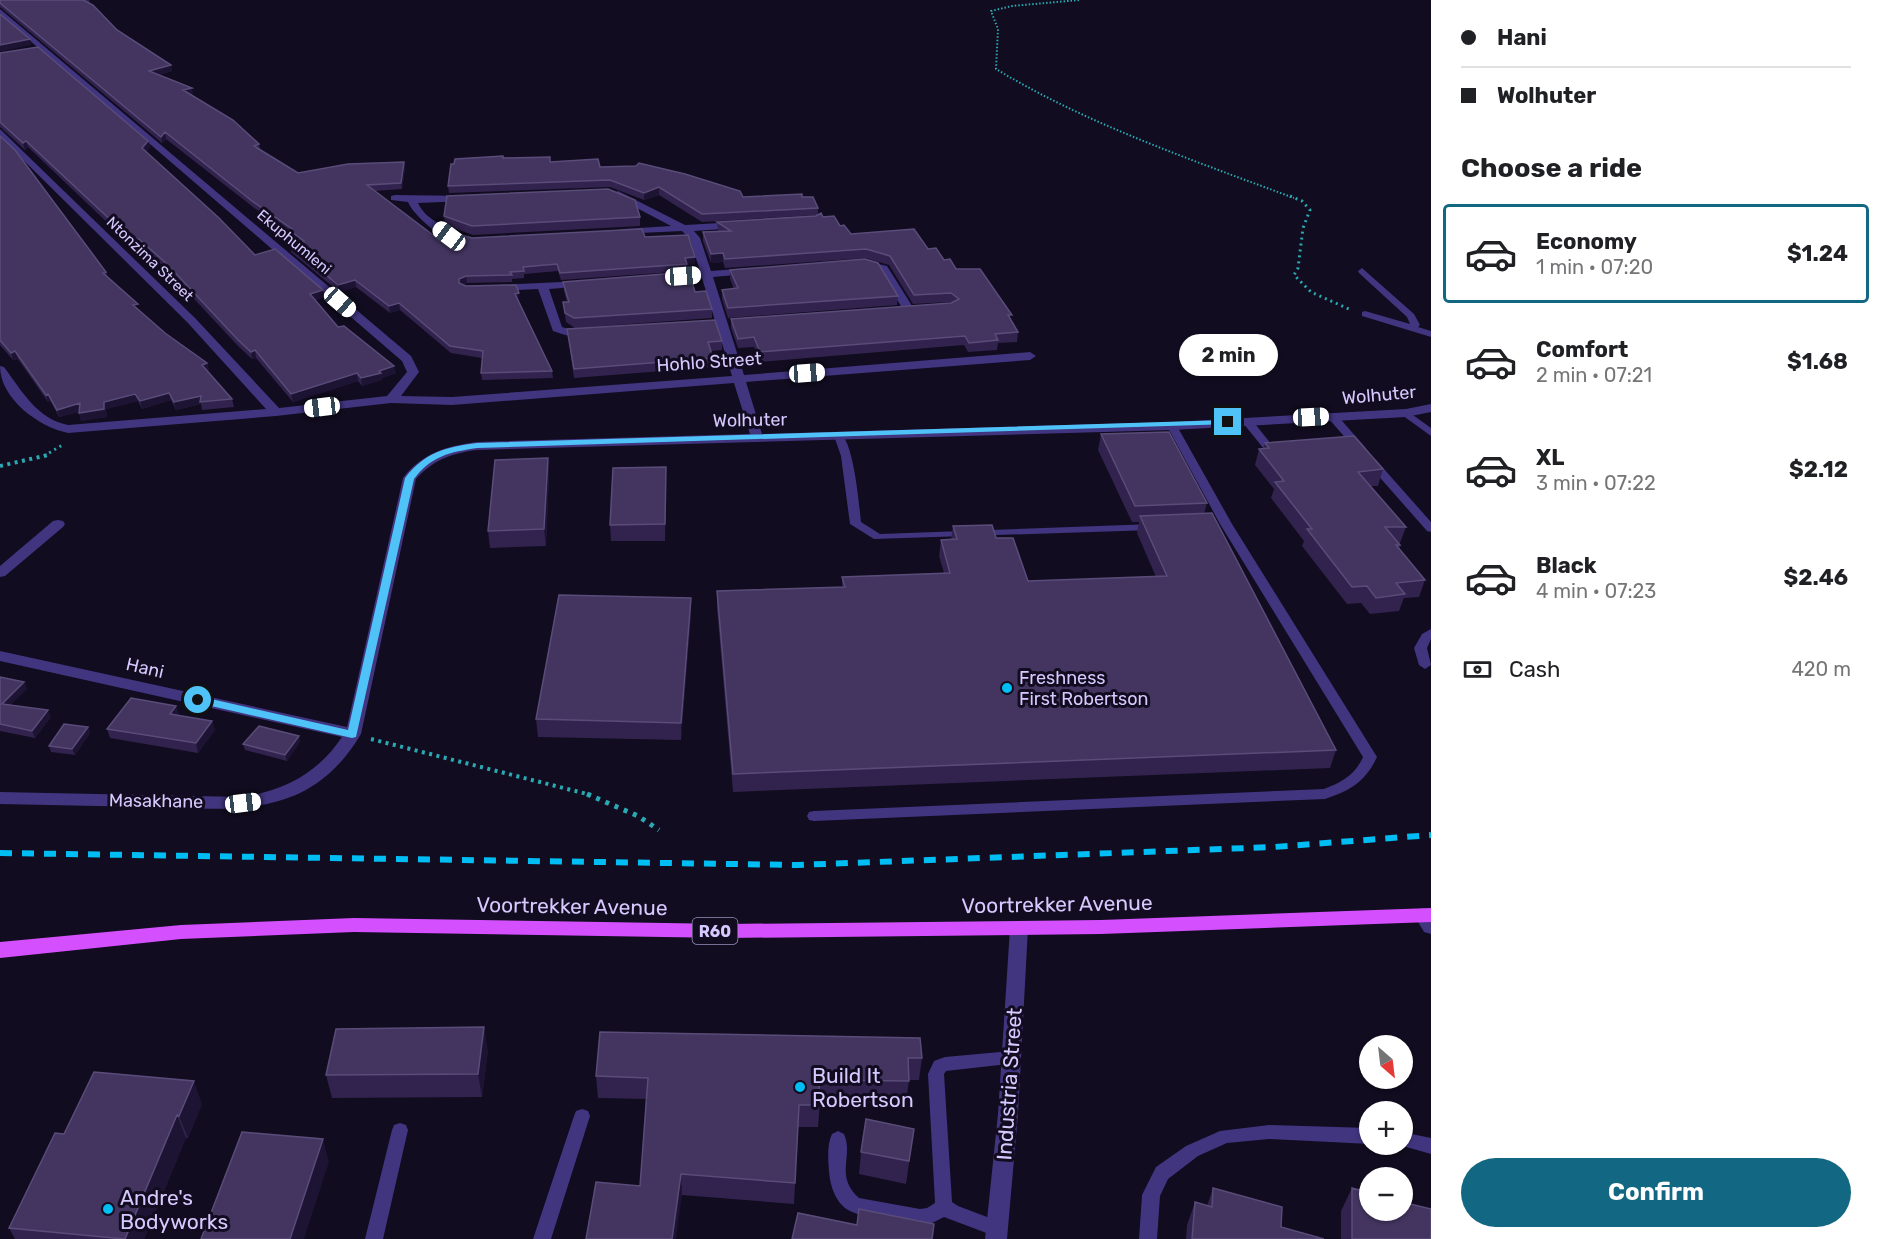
<!DOCTYPE html>
<meta charset="utf-8">
<style>
body{margin:0;font-family:Rubik,sans-serif;background:#f2f2f2;color:#202124;height:100vh;display:flex;flex-direction:column;font-size:22px;white-space:nowrap}
*{box-sizing:border-box;margin:0}
p{font-size:20px;color:#757577}
.icon{flex:none;width:33px;height:33px;fill:none;stroke:currentColor;stroke-width:2;stroke-linecap:round;stroke-linejoin:round}
.map{position:relative;flex:1;overflow:hidden}
.side{display:flex;flex-direction:column;background:#fff;width:450px}
.side>*{flex:none}
.top-card{display:grid;align-content:center;height:132px;padding:0 30px;background:#fff}
.needle{width:39px;rotate:152deg}
.controls{position:absolute;left:1359px;top:1035px;display:grid;gap:12px}
.controls a{display:grid;place-items:center;width:54px;height:54px;border-radius:50%;background:#fff;box-shadow:0 2px 4px #0004;font-size:30px}
.end{position:absolute;width:27px;height:27px;margin:-14px;border:8px solid #4fc3f7;background:#111;box-shadow:0 0 0 3px #111}
.from{border-radius:50%}
.bubble{position:absolute;height:42px;border-radius:21px;background:#fff;box-shadow:0 2px 4px #0004;font-size:20px;font-weight:700;line-height:42px;text-align:center}
.car{position:absolute;width:18px;height:36px;margin:-18px -9px;border-radius:8px;box-shadow:0 0 4px 2px #0007;background:linear-gradient(#fff 24%,#345 0 40%,#fff 0 76%,#345 0 86%,#fff 0)}
.top-card b{display:flex;align-items:center;gap:21px;height:57px;font-size:22px}
.top-card b+b{border-top:2px solid #e0e0e0}
.top-card i{width:15px;height:15px;background:#202124}
ul{padding:0;list-style:none}
li{display:flex;align-items:center;gap:18px;height:99px;margin:0 12px 9px;padding:0 18px;border:3px solid transparent;border-radius:6px}
li div{flex:1}
li b{display:block;font-size:22px}
li em{font-style:normal;font-weight:700}
li.on{border-color:#126782}
li>.icon{width:54px;height:54px;stroke-width:1.5}
h2{padding:0 30px;font-size:27px;line-height:72px}
.pay{display:flex;align-items:center;gap:15px;height:66px;padding:0 30px;font-size:22px}
.pay p{margin-inline-start:auto}
.action{display:flex;gap:12px;margin-top:auto;padding:12px 30px}
.action a{flex:1;height:69px;border-radius:36px;background:#126782;color:#fff;font-size:24px;font-weight:700;line-height:69px;text-align:center}
main{display:flex;flex:1;min-height:0}
.map>svg:first-child{display:block}
.lines{fill:none;stroke-linecap:round;stroke-linejoin:round}
.path-far3{stroke:#2aa9b2;stroke-width:2;stroke-dasharray:1.5 2;stroke-linecap:butt}
.path-far2{stroke:#2aa9b2;stroke-width:3;stroke-dasharray:2 4;stroke-linecap:butt}
.path-far1{stroke:#2aa9b2;stroke-width:4;stroke-dasharray:3 4.5;stroke-linecap:butt}
.path{stroke:#2aa9b2;stroke-width:5;stroke-dasharray:4 6;stroke-linecap:butt}
.service{fill:#41357f;fill-rule:evenodd}
.minor{fill:#41357f;fill-rule:evenodd}
.primary{fill:#d450ff;fill-rule:evenodd}
.rail{stroke:#00bdf4;stroke-width:6;stroke-dasharray:12 10;stroke-linecap:butt}
.wall{fill:#31234d}
.shaded-wall{fill:#1d1333}
.building{fill:#433560;stroke:#5a4c79;stroke-width:1.5}
.route{fill:#4fc3f7}
.poi-dot{fill:#00bdf4;stroke:#110c1f;stroke-width:2}
.labels{text-anchor:middle;dominant-baseline:central;stroke-width:6;stroke-linejoin:round;paint-order:stroke}
.far-street-label{font-size:15px;fill:#d6c9ff;stroke:#110c1f}
.shield{fill:#110c1f;stroke:#9b90bc;stroke-width:1.5}
.shield-label{font-size:16px;font-weight:bold;fill:#d6c9ff}
.street-label{font-size:18px;fill:#d6c9ff;stroke:#110c1f}
.poi-label{font-size:18px;fill:#d6c9ff;stroke:#110c1f;text-anchor:start}
.near-street-label{font-size:21px;fill:#d6c9ff;stroke:#110c1f}
.near-poi-label{font-size:21px;fill:#d6c9ff;stroke:#110c1f;text-anchor:start}
</style>
<main>
<div class="map">
<svg width="1431" height="1239" viewBox="0 0 1431 1239">
<rect width="100%" height="100%" fill="#110c1f"/>
<g class="lines">
<path class="path-far3" d="M1079 0 1012 6 991 11 998 29 996 69C1089 125 1192 160 1294 198"/>
<path class="path-far2" d="M1290 196 1302 201 1310 210 1303 228 1298 268 1294 275 1311 292 1351 310
M44 456 64 444"/>
<path class="path-far1" d="M0 466 48 455
M371 739 591 795"/>
<path class="path" d="M587 794 638 816 659 830"/>
<path class="service" d="M1362 268 1414 314 1420 325 1418 327 1431 331V337L1362 316V312L1365 311 1410 324 1407 317 1359 273 1358 271Z
M1406 410 1431 428V436L1402 415 1401 413Z
M1332 413 1336 414 1365 447 1366 449 1365 451H1357L1328 418 1327 416Z
M1247 418 1251 419 1276 450 1277 452 1276 454H1268L1243 423V419Z
M1172 423 1177 426 1232 524 1377 757C1366 781 1350 791 1325 799L814 821 809 820 807 816 809 812 814 811 1324 789C1342 782 1355 775 1363 757L1220 524 1167 426Z
M839 433C854 439 859 506 861 522L880 534 1153 524 1159 527 1153 530 874 539 850 524 841 456 834 436Z
M1372 459 1376 460 1431 522V532L1427 531 1368 464 1367 462Z
M1431 629V639L1427 648 1431 665 1425 669 1419 665 1414 648 1422 634Z
M1011 1051 1017 1053 1019 1058 1017 1063 946 1071 944 1074 952 1202 958 1206 1003 1223 1006 1229 1003 1235 997 1237 944 1217 930 1224 920 1225C904 1222 863 1218 850 1211 836 1204 830 1186 829 1171 828 1159 827 1144 832 1134L838 1131 844 1134C854 1156 834 1176 859 1198L920 1209 927 1208 935 1203 928 1074 934 1061 945 1057Z
M582 1109 588 1111 590 1116 551 1239H533L574 1116 576 1111Z
M400 1123 406 1125 408 1130 383 1239H365L392 1130 394 1125Z
M1269 1125 1370 1128V1144L1269 1139 1227 1143 1198 1156 1168 1179 1160 1196 1157 1239H1139L1142 1195 1156 1167 1186 1146 1220 1131Z
M1402 1132 1431 1138V1154L1396 1144H1402Z"/>
<path class="minor" d="M0 9 411 356 419 372 401 396 452 397 732 376 702 278 670 280 665 277 670 274 700 271 690 239 682 231 619 234V230L623 229 671 226 614 196 613 194 618 191 685 225 737 222 742 225 737 228 694 231 700 238 711 271 748 268 753 271 748 274 713 277 744 375 1030 352 1036 356 1030 360 746 382 762 434 1172 422 1406 409 1431 404V412L1406 417 1172 430 477 450C452 453 433 460 416 479L361 734C309 821 235 809 146 807 98 806 49 805 0 804V792L243 797C285 790 318 773 342 737L0 661V651L347 727 403 478C422 453 447 446 477 442L750 434 734 383 452 405 391 403 276 416 68 433C39 427 0 399 0 366L4 367C22 391 37 419 68 425L266 409 187 322 0 137V129L195 318 279 408 387 396 407 372 402 361 0 15Z
M395 195 470 196V200L466 201 418 203C427 223 451 227 466 239 452 250 414 217 408 202L391 200V196Z
M862 260 887 266 914 309 912 311H904L879 270 858 265V261Z
M583 281 588 284 587 286 549 289 562 327 574 331 592 332 594 334C583 342 565 335 553 331L538 289 497 291 491 288 497 285Z
M58 520 63 521 65 524 63 527 5 576 0 577V566L53 521Z
M1423 908 1431 912V934L1424 932 1414 915 1416 910Z
M1019 921 1026 923 1028 928 1018 1114 1007 1239H985L998 1114 1010 928 1012 923Z"/>
<path class="primary" d="M1431 908V922L1101 934 727 938 354 932 181 939 0 958V942L181 925 354 918 727 924 1101 920Z"/>
<path class="rail" d="M0 853 797 865 1274 847 1431 835"/>
</g>
<path class="wall" d="M0 0H89L90 4 117 30 171 65 172 71 159 75 193 94 190 95 259 144 260 150 298 173 404 162 405 169 402 189 375 191 441 241 472 238 645 237 695 257V264L687 265V271L561 280 558 271 524 274V278L512 279V282L467 283 463 285 519 300 518 301 552 371 553 378 482 380 481 373 482 358 451 353 400 310 390 313 356 287 339 292 291 252 290 245 298 243 290 236 289 233 253 207 166 139 162 143 0 7Z
M0 53 148 141 150 147 146 152 255 255 324 297 315 300 338 327 396 373 382 378V380L362 386 358 381 293 402 256 358 252 359 239 347 169 272 140 246 134 248 28 147 25 150 0 127Z
M0 136 106 272 108 277 139 311 165 333 207 363 209 370 207 371 232 399 234 407 202 410 201 404 176 410 171 400 142 409 138 401 106 409 107 417 81 421 79 412 59 417 51 402H48L18 359 13 360 0 345Z
M503 158 550 162 600 167 743 197H802L818 208V214L840 226 851 234 928 249 944 260 956 269 1011 321 1018 332 1017 342 998 343 997 350 968 352 964 345 760 362 754 347 738 348 731 328V319L951 303 950 302 913 304 889 265 866 258 725 268 723 262 711 263 703 241V232L718 231 717 222 817 215 702 222 659 195 644 200 610 187 449 193 448 186Z
M444 216 640 217V226L473 235 445 225Z
M730 270 898 296 897 305 728 318 722 299V290L734 289 730 279Z
M563 282 695 292 712 309V318L575 328 566 322 563 302H567L564 291Z
M567 329 722 341V350L711 351 713 358V367L574 378Z
M1101 434 1207 503 1204 514 1336 750 1330 768 733 792 717 608V591L842 587V577L944 573 939 556 941 540H951L953 526 996 538 1028 581 1156 577 1137 533 1139 522H1132L1098 450Z
M1265 443 1383 469 1378 486H1370L1406 527 1400 543H1399L1400 545 1399 549 1425 580 1419 597 1404 598 1399 611 1370 614 1361 603 1347 604 1302 546 1304 541 1271 498 1274 489 1255 465 1259 449H1263Z
M548 458 549 474 546 546 490 548 488 531Z
M666 483 665 541H611L610 525Z
M691 614 681 740 538 737 536 719Z
M0 677 24 682 27 689 10 705 51 717 35 738 0 731Z
M176 706 179 715 212 721 215 730 198 753 110 738 107 729Z
M88 727 90 733 75 755 51 752 49 746Z
M299 736 300 742 287 761 245 750 243 744Z
M600 1032 922 1058 919 1080H909L906 1103 820 1102 818 1127H798L794 1204 682 1195 640 1186 646 1099 598 1098 596 1076Z
M488 1050 482 1097 332 1098 326 1075Z
M202 1104 188 1138H186L144 1239H15L9 1228 64 1134Z
M914 1129 906 1184 859 1174 861 1152Z
M1213 1188 1281 1227 1324 1239H1186L1187 1225 1195 1202 1207 1206Z
M1352 1188 1431 1239H1341V1211Z"/>
<path class="shaded-wall" d="M30 39 31 45 0 52V45Z
M171 65 172 71 151 77 149 71Z
M192 88 193 94 184 96 183 90Z
M165 132 166 139 162 143 161 137Z
M26 141 28 147 25 150 23 143Z
M148 141 150 147 144 155 142 148Z
M404 162 405 169 402 189 401 183Z
M659 187V195L644 200V193Z
M139 239 140 246 134 248 133 241Z
M723 253V262L711 263V254Z
M695 257V264L687 265 685 258Z
M466 276 467 283 460 286 459 279Z
M355 280 356 287 339 292 338 285Z
M323 290 324 297 311 301 310 294Z
M519 293V300L515 301V294Z
M399 303 400 310 390 313 389 306Z
M255 350 256 358 252 359 251 352Z
M15 351 18 359 13 360 11 353Z
M207 363 209 370 204 372 202 365Z
M394 366 396 373 382 378V380L362 386 361 378Z
M357 373 358 381 293 402 291 394Z
M169 393 171 400 142 409 140 401Z
M48 394 51 402H48L46 395Z
M135 394 138 401 106 409 107 417 81 421 79 413 104 402Z
M201 396V404L176 410 174 402Z
M80 403 82 411 59 417 57 410Z
M548 458 549 474 546 546 544 529Z
M691 598V614L681 740V723Z
M24 682 27 689 4 711 2 704Z
M176 706 179 716 170 714Z
M48 710 51 717 35 738 32 731Z
M212 721 215 730 198 753 196 743Z
M88 727 90 733 75 755 72 749Z
M299 736 300 742 287 761 285 755Z
M484 1027 488 1050 482 1097 478 1074Z
M194 1081 202 1104 188 1138 179 1116Z
M177 1115 186 1138 144 1239H125Z
M323 1139 329 1162 304 1239H290Z
M681 1174 682 1195 676 1239H672Z"/>
<path class="building" d="M0 0H84H83L93 5 117 30 171 65 149 71 192 88 183 90 233 120 259 144 254 146 298 173 348 164 404 162 401 183 367 185 441 241 443 230 472 238 642 229 645 237 688 235 695 257 685 258 687 264 560 273 557 264 523 267 524 271 510 272 512 275 466 276 459 279V283L466 286 516 285 519 293 515 294 552 371 481 373 483 351 450 346 399 303 389 306 355 280 338 285 290 245 304 241 289 230 292 229 252 201 165 132 161 137 0 3Z
M0 14 30 39 0 45Z
M38 47 148 141 142 148 219 218 255 255 275 249 323 290 310 294 338 327 344 326 394 366 379 371 381 373 361 378 357 373 291 394 255 350 251 352 238 340 168 265 139 239 133 241 26 141 23 143 0 122V53Z
M0 136 15 150 106 272 103 273 138 304 133 305 165 333 207 363 202 365 232 399 200 402 201 396 174 402 169 393 140 401 135 394 104 402V409L79 413 80 403 57 410 48 394 46 395 15 351 11 353 0 340Z
M503 156V158L550 157V162L598 159 600 167 636 166 639 163 685 174 740 191 743 197 802 194V197H813L818 208 702 214 659 187 644 193 610 180 448 186 451 164H454L455 159Z
M608 189 635 200 640 217 472 226 444 216 447 196Z
M821 213 823 217 834 216 840 226 844 225 851 234 914 229 928 249 936 248 944 260 950 259 956 269H980L1012 315H1008L1018 332 995 334 998 340 969 343 965 336 760 352 754 337 738 339 731 319 951 303 959 299 951 293 914 295 890 256 866 249 725 259 723 253 711 254 703 232 731 231 717 222 816 216Z
M865 259 878 263 898 296 728 308 722 290 738 288 730 270Z
M689 272 695 292 706 291 712 309 574 318 565 313 563 302H569L563 282Z
M715 320 722 341 708 342 713 358 574 369 567 329Z
M1169 432 1207 503 1135 506 1101 434Z
M1354 436 1383 469 1358 472 1406 527H1385L1400 545H1396L1425 580 1396 583 1405 594 1376 598 1367 586 1352 587 1307 529H1312L1275 482 1284 481 1259 449 1269 448 1265 443Z
M548 458 544 529 488 531 495 460Z
M666 467 665 524 610 525 613 468Z
M1212 513 1336 750 733 774 717 591 845 587 842 577 950 573 941 540 957 539 953 526 992 525 996 538H1013L1028 581 1167 576 1140 516Z
M559 595 691 598 681 723 536 719Z
M0 677 24 682 2 704 48 710 32 731 0 724Z
M131 698 176 706 170 714 212 721 196 743 107 729Z
M64 724 88 727 72 749 49 746Z
M259 726 299 736 285 755 243 744Z
M484 1027 478 1074 326 1075 336 1029Z
M600 1032 920 1038 922 1058H908L909 1081 819 1080 820 1105H799L795 1183 681 1174 672 1239H586L596 1182 640 1186 648 1078 596 1076Z
M94 1072 194 1081 179 1116 177 1115 125 1239 9 1228 55 1133 64 1134Z
M866 1119 914 1129 909 1161 861 1152Z
M242 1132 323 1139 290 1239H201Z
M1213 1188 1282 1207 1281 1227 1324 1239H1192L1195 1202 1212 1207Z
M1352 1188 1370 1193V1210H1402V1202L1431 1209V1239H1352Z
M859 1209 934 1224 932 1239H792L798 1213 857 1225Z"/>
<path class="route" d="M1228 420 1232 422 1231 424 477 448C450 452 431 456 414 479L356 737 352 738 198 703 193 700 198 696 348 730 405 478C425 452 446 447 477 443Z"/>
<g class="poi-dot">
<circle cx="1007" cy="688" r="6"/>
<circle cx="800" cy="1087" r="6"/>
<circle cx="108" cy="1209" r="6"/>
</g>
<g class="labels">
<g class="far-street-label">
<text transform="translate(294 242) rotate(40)">Ekuphumleni</text>
<text transform="translate(150 259) rotate(44)">Ntonzima Street</text>
</g>
<rect class="shield" x="692.5" y="918" width="45" height="26" rx="4.5"/>
<g class="shield-label">
<text x="715" y="931">R60</text>
</g>
<g class="street-label">
<text transform="translate(709 362) rotate(-4)">Hohlo Street</text>
<text transform="translate(1379 395) rotate(-5)">Wolhuter</text>
<text transform="translate(750 420) rotate(-1)">Wolhuter</text>
<text transform="translate(145 668) rotate(13)">Hani</text>
<text transform="translate(156 801) rotate(1)">Masakhane</text>
</g>
<g class="poi-label">
<text x="1019" y="678">Freshness<tspan x="1019" dy="21">First Robertson</tspan></text>
</g>
<g class="near-street-label">
<text transform="translate(1057 904) rotate(-1)">Voortrekker Avenue</text>
<text transform="translate(572 906) rotate(1)">Voortrekker Avenue</text>
<text transform="translate(1009 1084) rotate(-86)">Industria Street</text>
</g>
<g class="near-poi-label">
<text x="812" y="1075">Build It<tspan x="812" dy="24">Robertson</tspan></text>
<text x="120" y="1197">Andre's<tspan x="120" dy="24">Bodyworks</tspan></text>
</g>
</g>
</svg>
<div class="controls">
<a><svg class="needle" viewBox="-14 -14 28 28"><path d="M0-13l5 13h-10z" fill="#e53935"/><path d="M0 13l5-13h-10z" fill="#757577"/></svg></a>
<a>+</a>
<a>−</a>
</div>
<i class="end from" style="left:198px;top:700px"></i>
<i class="end" style="left:1228px;top:422px"></i>
<div class="bubble" style="left:1179px;top:334px;width:99px">2 min</div>
<i class="car" style="left:449px;top:236px;rotate:307deg"></i>
<i class="car" style="left:683px;top:276px;rotate:86deg"></i>
<i class="car" style="left:340px;top:302px;rotate:131deg"></i>
<i class="car" style="left:807px;top:373px;rotate:86deg"></i>
<i class="car" style="left:322px;top:407px;rotate:263deg"></i>
<i class="car" style="left:1311px;top:417px;rotate:87deg"></i>
<i class="car" style="left:243px;top:803px;rotate:83deg"></i>
</div>
<section class="side">
<div class="top-card">
<b><i class="from"></i>Hani</b>
<b><i></i>Wolhuter</b>
</div>
<h2>Choose a ride</h2>
<ul>
<li class="on"><svg class="icon" aria-label="car" viewBox="0 0 24 24"><path d="M5 17H2v-5l4-1 3-4h7l3 4 3 1v5h-3M9 17h6M6 11h13"/><circle cx="7" cy="17" r="2"/><circle cx="17" cy="17" r="2"/></svg><div><b>Economy</b><p>1 min · 07:20</p></div><em>$1.24</em></li>
<li><svg class="icon" aria-label="car" viewBox="0 0 24 24"><path d="M5 17H2v-5l4-1 3-4h7l3 4 3 1v5h-3M9 17h6M6 11h13"/><circle cx="7" cy="17" r="2"/><circle cx="17" cy="17" r="2"/></svg><div><b>Comfort</b><p>2 min · 07:21</p></div><em>$1.68</em></li>
<li><svg class="icon" aria-label="car" viewBox="0 0 24 24"><path d="M5 17H2v-5l4-1 3-4h7l3 4 3 1v5h-3M9 17h6M6 11h13"/><circle cx="7" cy="17" r="2"/><circle cx="17" cy="17" r="2"/></svg><div><b>XL</b><p>3 min · 07:22</p></div><em>$2.12</em></li>
<li><svg class="icon" aria-label="car" viewBox="0 0 24 24"><path d="M5 17H2v-5l4-1 3-4h7l3 4 3 1v5h-3M9 17h6M6 11h13"/><circle cx="7" cy="17" r="2"/><circle cx="17" cy="17" r="2"/></svg><div><b>Black</b><p>4 min · 07:23</p></div><em>$2.46</em></li>
</ul>
<div class="pay"><svg class="icon" aria-label="cash" viewBox="0 0 24 24"><path d="M3 7h18v10H3z"/><circle cx="12" cy="12" r="2"/></svg>Cash<p>420 m</p></div>
<div class="action"><a>Confirm</a></div>
</section>
</main>
